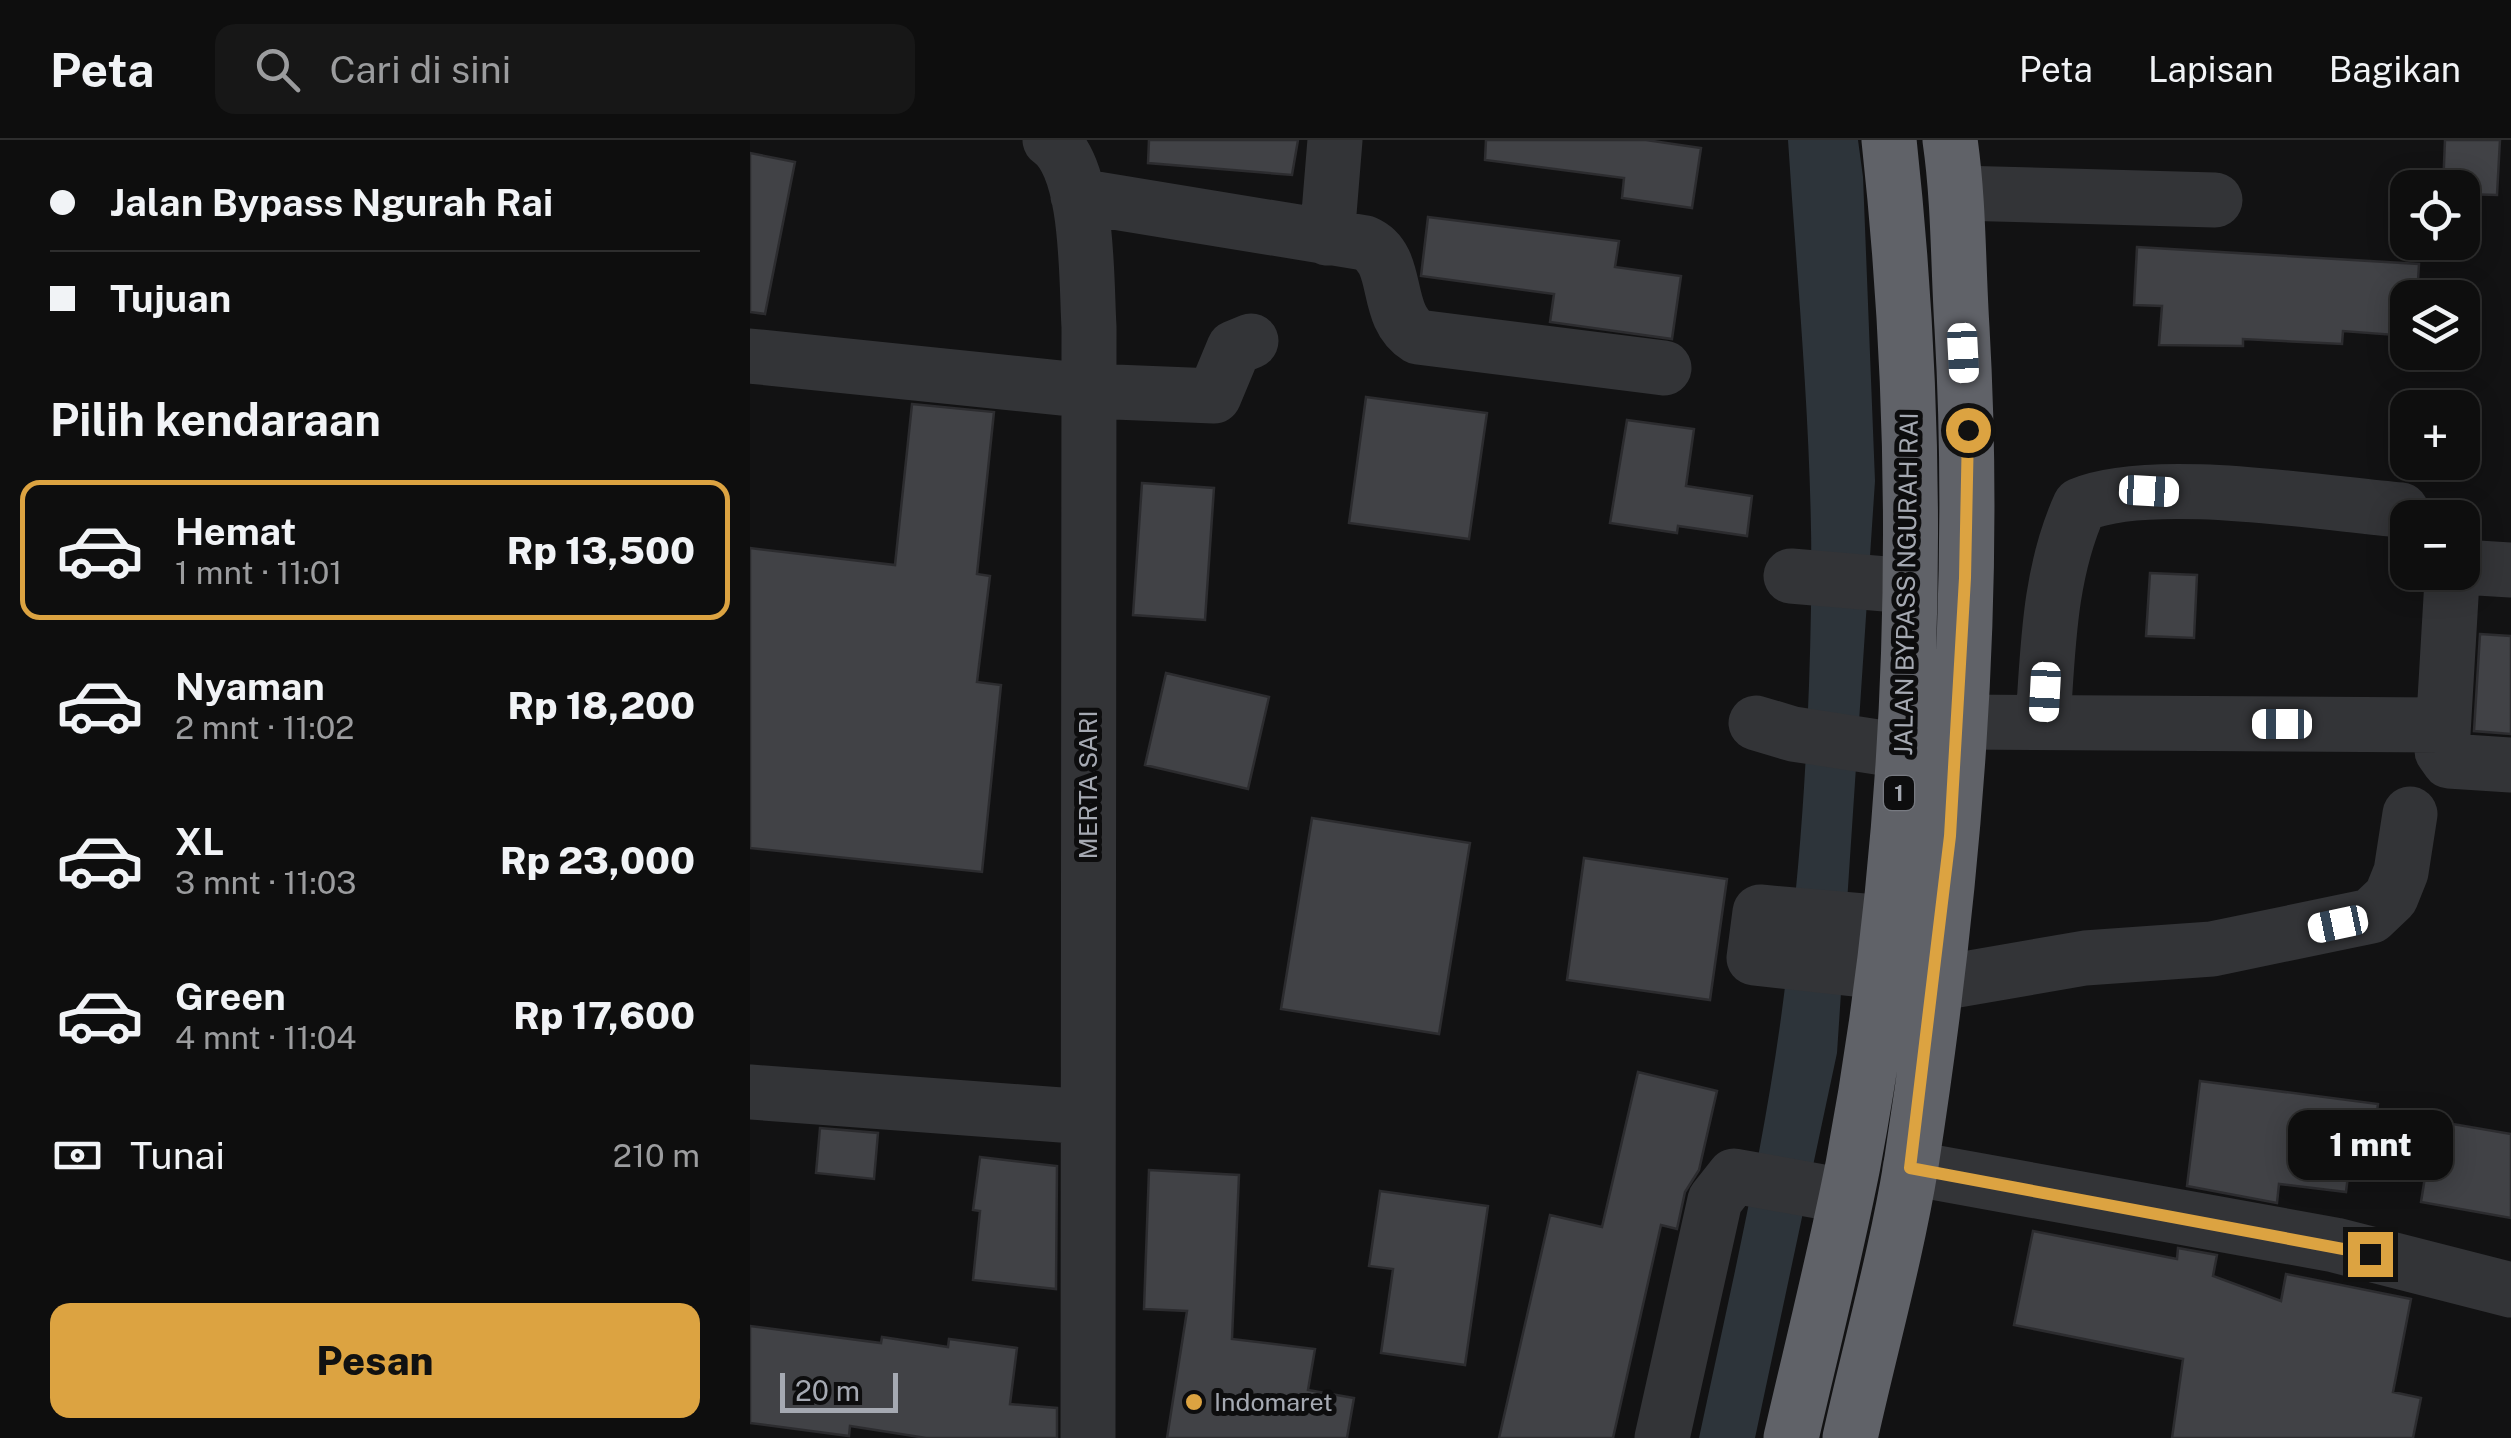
<!DOCTYPE html>
<html lang="id">
<meta charset="utf-8">
<style>
body{margin:0;font-family:"Public Sans",sans-serif;background:#171717;color:#f1f3f6;height:100vh;display:flex;flex-direction:column;font-size:38px;white-space:nowrap}
*{box-sizing:border-box;margin:0}
p{font-size:32px;color:#9b9c9e}
.icon{flex:none;width:55px;height:55px;fill:none;stroke:currentColor;stroke-width:2;stroke-linecap:round;stroke-linejoin:round}
.map{position:relative;flex:1;overflow:hidden}
.details{display:flex;flex-direction:column;background:#0e0e0e;width:750px}
.details>*{flex:none}
.hud{display:grid;align-content:center;height:220px;padding:0 50px;background:#0e0e0e}
.tools{position:absolute;left:1640px;top:30px;display:grid;gap:20px}
.tools a{display:grid;place-items:center;width:90px;height:90px;border-radius:20px;background:#0e0e0e;box-shadow:0 5px 25px #0003,0 0 0 2px #2e2e2e;font-size:50px}
.scale{position:absolute;left:30px;bottom:25px;width:118px;box-sizing:border-box;padding-left:10px;border:5px solid #a5a9b2;border-top:0;font-size:28px;line-height:35px;white-space:nowrap;color:#a5a9b2;-webkit-text-stroke:8px #0d0d0e;paint-order:stroke}
.end{position:absolute;width:45px;height:45px;margin:-22px;border:12px solid #dca341;background:#111;box-shadow:0 0 0 5px #111}
.from{border-radius:50%}
.bubble{position:absolute;height:70px;border-radius:20px;background:#0e0e0e;box-shadow:0 5px 25px #0003,0 0 0 2px #2e2e2e;font-size:32px;font-weight:800;line-height:70px;text-align:center}
.car{position:absolute;width:30px;height:60px;margin:-30px -15px;border-radius:12px;box-shadow:0 0 8px 2px #0007;background:linear-gradient(#fff 24%,#345 0 40%,#fff 0 76%,#345 0 86%,#fff 0)}
.hud b{display:flex;align-items:center;gap:35px;height:95px;font-size:38px}
.hud b+b{border-top:2px solid #2e2e2e}
.hud i{width:25px;height:25px;background:#f1f3f6}
ul{padding:0;list-style:none}
li{display:flex;align-items:center;gap:30px;height:140px;margin:0 20px 15px;padding:0 30px;border:5px solid transparent;border-radius:20px}
li div{flex:1}
li b{display:block;font-size:38px}
li em{font-style:normal;font-weight:800}
li.selected{border-color:#dca341}
li>.icon{width:90px;height:90px;stroke-width:1.5}
h2{padding:0 50px;font-size:45px;line-height:120px}
.pay{display:flex;align-items:center;gap:25px;height:110px;padding:0 50px;font-size:38px}
.pay p{margin-inline-start:auto}
.primary-button{display:flex;gap:20px;margin-top:auto;padding:20px 50px}
.primary-button a{flex:1;height:115px;border-radius:20px;background:#dca341;color:#111;font-size:40px;font-weight:800;line-height:115px;text-align:center}
header{display:flex;align-items:center;gap:60px;box-sizing:border-box;height:140px;padding:0 50px;background:#0e0e0e;border-bottom:2px solid #2e2e2e}
header strong{font-size:48px}
nav{display:flex;gap:55px;margin-inline-start:auto;font-size:35px}
.search{width:700px;height:90px;background:#171717;display:flex;align-items:center;gap:25px;box-sizing:border-box;padding:0 35px;border-radius:20px;color:#9b9c9e;font-size:38px}
main{display:flex;flex:1;min-height:0}
.map>svg:first-child{display:block}
.water{fill:#2d343a}
.building{fill:#414246;stroke:#2c2c2f;stroke-width:2.5}
.lines{fill:none;stroke-linecap:round;stroke-linejoin:round}
.minor{stroke:#333437;stroke-width:55}
.highway{stroke:#606268;stroke-width:55}
.route{stroke:#dca341;stroke-width:12}
.poi-dot{fill:#dca341;stroke:#0d0d0e;stroke-width:4}
.labels{text-anchor:middle;dominant-baseline:central;stroke-width:10;stroke-linejoin:round;paint-order:stroke}
.shield{fill:#0d0d0e;stroke:#777a81;stroke-width:2.5}
.shield-label{font-size:22px;font-weight:bold;fill:#a5a9b2}
.street-label{font-size:25px;fill:#a5a9b2;stroke:#0d0d0e}
.poi-label{font-size:25px;fill:#a5a9b2;stroke:#0d0d0e;text-anchor:start}
</style>
<header>
<strong>Peta</strong>
<div class="search"><svg class="icon" aria-label="search" viewBox="0 0 24 24"><circle cx="10" cy="10" r="6"/><path d="M15 15l6 6"/></svg>Cari di sini</div>
<nav><a>Peta</a><a>Lapisan</a><a>Bagikan</a></nav>
</header>
<main>
<section class="details">
<div class="hud">
<b><i class="from"></i>Jalan Bypass Ngurah Rai</b>
<b><i></i>Tujuan</b>
</div>
<h2>Pilih kendaraan</h2>
<ul>
<li class="selected"><svg class="icon" aria-label="car" viewBox="0 0 24 24"><path d="M5 17H2v-5l4-1 3-4h7l3 4 3 1v5h-3M9 17h6M6 11h13"/><circle cx="7" cy="17" r="2"/><circle cx="17" cy="17" r="2"/></svg><div><b>Hemat</b><p>1 mnt · 11:01</p></div><em>Rp 13,500</em></li>
<li><svg class="icon" aria-label="car" viewBox="0 0 24 24"><path d="M5 17H2v-5l4-1 3-4h7l3 4 3 1v5h-3M9 17h6M6 11h13"/><circle cx="7" cy="17" r="2"/><circle cx="17" cy="17" r="2"/></svg><div><b>Nyaman</b><p>2 mnt · 11:02</p></div><em>Rp 18,200</em></li>
<li><svg class="icon" aria-label="car" viewBox="0 0 24 24"><path d="M5 17H2v-5l4-1 3-4h7l3 4 3 1v5h-3M9 17h6M6 11h13"/><circle cx="7" cy="17" r="2"/><circle cx="17" cy="17" r="2"/></svg><div><b>XL</b><p>3 mnt · 11:03</p></div><em>Rp 23,000</em></li>
<li><svg class="icon" aria-label="car" viewBox="0 0 24 24"><path d="M5 17H2v-5l4-1 3-4h7l3 4 3 1v5h-3M9 17h6M6 11h13"/><circle cx="7" cy="17" r="2"/><circle cx="17" cy="17" r="2"/></svg><div><b>Green</b><p>4 mnt · 11:04</p></div><em>Rp 17,600</em></li>
</ul>
<div class="pay"><svg class="icon" aria-label="cash" viewBox="0 0 24 24"><path d="M3 7h18v10H3z"/><circle cx="12" cy="12" r="2"/></svg>Tunai<p>210 m</p></div>
<div class="primary-button"><a>Pesan</a></div>
</section>
<div class="map">
<svg width="1761" height="1298" viewBox="0 0 1761 1298">
<rect width="100%" height="100%" fill="#121213"/>
<path class="water" d="M1038 0H1108L1113 37 1125 341 1087 913 1005 1298H949C982 1143 1019 988 1037 830 1052 711 1059 588 1061 468 1064 312 1048 155 1038 0Z"/>
<path class="building" d="M399 0H548L542 35 398 23Z
M736 0H896L951 8 942 68 872 58 874 38 735 20Z
M1695 0H1750L1747 55 1712 54V48H1693Z
M0 13 45 22 15 174 0 172Z
M678 77 869 101 865 127 931 136 922 199 800 182 804 154 671 136Z
M1387 107 1669 124 1667 158H1658V196L1593 191 1592 204 1493 199V206L1409 205 1412 166 1384 165Z
M616 257 737 273 719 399 599 383Z
M162 264 244 272 227 434 240 436 227 542 251 545 232 732 0 708V408L145 425Z
M877 280 944 289 936 346 1002 356 997 396 928 386 927 393 860 383Z
M392 343 464 348 455 480 383 475Z
M1400 433 1447 435 1444 498 1396 496Z
M1730 494 1761 496V594L1724 591Z
M416 533 519 557 498 649 395 625Z
M562 678 720 703 689 894 531 869Z
M834 718 977 739 960 860 817 840Z
M888 932 967 951 949 1030 935 1052 927 1089 911 1085 863 1298H749L800 1075 852 1087Z
M1450 941 1628 964 1627 971 1761 994V1078L1671 1062 1679 1012 1602 1004 1596 1052 1529 1044 1527 1063 1437 1046Z
M70 988 128 993 124 1039 66 1033Z
M230 1017 307 1026 306 1149 223 1140 230 1071 223 1070Z
M399 1030 489 1035 482 1199 565 1209 558 1250 604 1258 597 1298H417L437 1171 394 1169Z
M630 1051 738 1066 715 1225 631 1213 643 1129 619 1126Z
M1283 1091 1427 1119 1428 1108 1467 1115 1463 1136 1531 1161 1536 1134 1661 1159 1643 1252 1671 1258 1663 1298H1422L1433 1219 1264 1185Z
M0 1186 131 1203 132 1197 198 1207 199 1199 267 1208 260 1264 307 1268V1298H176L100 1286 99 1296 0 1283Z"/>
<g class="lines">
<path class="minor" d="M300 0C340 27 336 142 339 187L338 1298
M1207 53 1465 60
M328 56 615 103C652 119 632 175 668 197L914 228
M577 98 585 0
M0 216 340 251 464 256 484 208 501 201
M1712 427 1761 430
M1708 432 1702 440 1692 611 1699 621 1761 625
M1041 436 1159 446
M1209 582 1691 585
M1293 582C1298 508 1299 433 1330 365 1401 335 1569 363 1651 370
M1006 583 1043 594 1153 611
M1131 832 1004 818 1010 772 1137 783
M1185 844 1335 818 1462 809 1621 776 1641 757 1651 732 1660 674
M0 952 338 977
M1160 1028 1585 1105 1761 1150
M912 1298 965 1060 984 1036 1095 1056"/>
<path class="highway" d="M1041 1298C1062 1207 1085 1116 1103 1025 1166 689 1176 339 1139 0
M1100 1298C1120 1208 1146 1116 1161 1025 1204 749 1228 467 1212 188 1208 125 1209 62 1200 0"/>
</g>
<g class="lines">
<path class="route" d="M1218 290 1215 438 1200 696 1160 1028 1620 1114"/>
</g>
<circle class="poi-dot" cx="444" cy="1262" r="10"/>
<g class="labels">
<rect class="shield" x="1134" y="636" width="30" height="34" rx="8"/>
<g class="shield-label">
<text x="1149" y="653">1</text>
</g>
<g class="street-label">
<text transform="translate(1156 444) rotate(-89)">JALAN BYPASS NGURAH RAI</text>
<text transform="translate(338 645) rotate(-90)">MERTA SARI</text>
</g>
<g class="poi-label">
<text x="464" y="1262">Indomaret</text>
</g>
</g>
</svg>
<div class="tools">
<a><svg class="icon" aria-label="locate" viewBox="0 0 24 24"><circle cx="12" cy="12" r="6"/><path d="M12 2v4M12 18v4M2 12h4M18 12h4"/></svg></a>
<a><svg class="icon" aria-label="layers" viewBox="0 0 24 24"><path d="M12 4l9 5-9 5-9-5zM3 14l9 5 9-5"/></svg></a>
<a>+</a>
<a>−</a>
</div>
<div class="scale">20 m</div>
<i class="end from" style="left:1218px;top:290px"></i>
<i class="end" style="left:1620px;top:1114px"></i>
<div class="bubble" style="left:1538px;top:970px;width:165px">1 mnt</div>
<i class="car" style="left:1213px;top:213px;rotate:177deg"></i>
<i class="car" style="left:1399px;top:351px;rotate:93deg"></i>
<i class="car" style="left:1295px;top:552px;rotate:183deg"></i>
<i class="car" style="left:1532px;top:584px;rotate:270deg"></i>
<i class="car" style="left:1588px;top:784px;rotate:258deg"></i>
</div>
</main>
